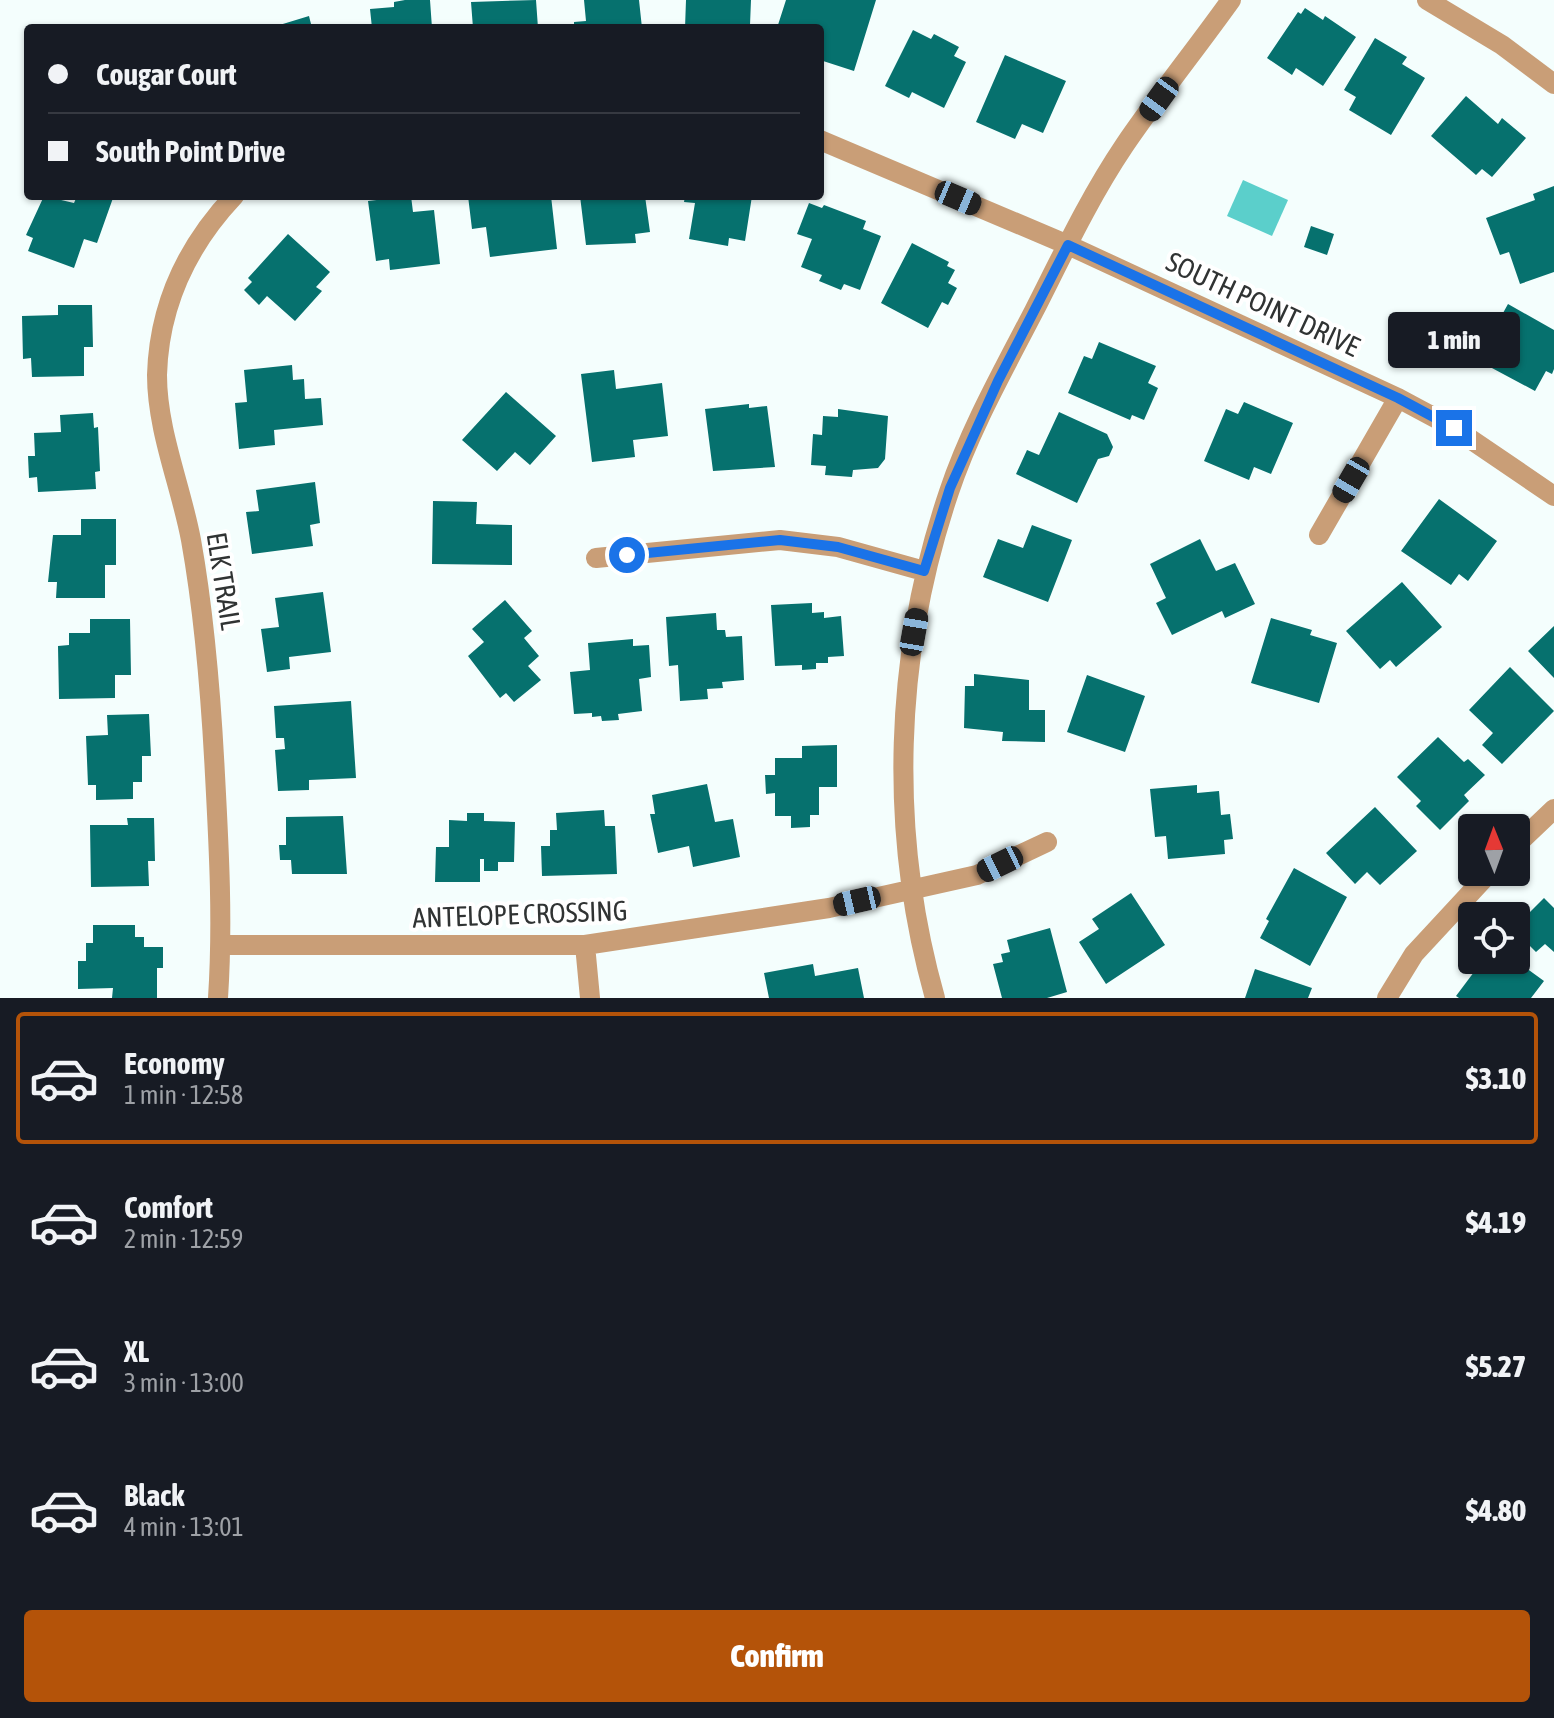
<!DOCTYPE html>
<meta charset="utf-8">
<style>
body{margin:0;font-family:"Asap Condensed",sans-serif;background:#242831;color:#f1f3f6;height:100vh;display:flex;flex-direction:column;font-size:30px;white-space:nowrap}
*{box-sizing:border-box;margin:0}
p{font-size:26px;color:#9ea1a6}
.icon{flex:none;width:44px;height:44px;fill:none;stroke:currentColor;stroke-width:2;stroke-linecap:round;stroke-linejoin:round}
.map{position:relative;height:998px;overflow:hidden}
.side{display:flex;flex-direction:column;background:#171b24;flex:1}
.side>*{flex:none}
.hud{position:absolute;left:24px;top:24px;width:800px;height:176px;border-radius:8px;box-shadow:0 2px 6px #0004;display:grid;align-content:center;height:176px;padding:0 24px;background:#171b24}
.needle{width:52px;rotate:359deg}
.fabs{position:absolute;left:1458px;top:814px;display:grid;gap:16px}
.fabs a{display:grid;place-items:center;width:72px;height:72px;border-radius:8px;background:#171b24;box-shadow:0 2px 6px #0004;font-size:40px}
.end{position:absolute;width:36px;height:36px;margin:-18px;border:10px solid #1a73e8;background:#fff;box-shadow:0 0 0 4px #fff}
.from{border-radius:50%}
.bubble{position:absolute;height:56px;border-radius:8px;background:#171b24;box-shadow:0 2px 6px #0004;font-size:26px;font-weight:800;line-height:56px;text-align:center}
.car{position:absolute;width:24px;height:48px;margin:-24px -12px;border-radius:10px;box-shadow:0 0 6px 2px #0007;background:linear-gradient(#222 24%,#8ab4d8 0 40%,#222 0 76%,#8ab4d8 0 86%,#222 0)}
.hud b{display:flex;align-items:center;gap:28px;height:76px;font-size:30px}
.hud b+b{border-top:2px solid #363941}
.hud i{width:20px;height:20px;background:#f1f3f6}
ul{padding:14px 0 0;list-style:none}
li{display:flex;align-items:center;gap:24px;height:132px;margin:0 16px 12px;padding:0 8px;border:4px solid transparent;border-radius:8px}
li div{flex:1}
li b{display:block;font-size:30px}
li em{font-style:normal;font-weight:800}
li.on{border-color:#b45309}
li>.icon{width:72px;height:72px;stroke-width:1.5}
.primary-button{display:flex;gap:16px;margin-top:auto;padding:16px 24px}
.primary-button a{flex:1;height:92px;border-radius:8px;background:#b45309;color:#fff;font-size:32px;font-weight:800;line-height:92px;text-align:center}
.map>svg:first-child{display:block}
.water{fill:#5bcfcb}
.building{fill:#06716e}
.lines{fill:none;stroke-linecap:round;stroke-linejoin:round}
.minor{stroke:#c99e77;stroke-width:20}
.route{stroke:#1a73e8;stroke-width:10}
.labels{text-anchor:middle;dominant-baseline:central;stroke-width:8;stroke-linejoin:round;paint-order:stroke}
.street-label{font-size:28px;fill:#303333;stroke:#fff}
</style>
<div class="map">
<svg width="1554" height="998" viewBox="0 0 1554 998">
<rect width="100%" height="100%" fill="#f4fefd"/>
<path class="water" d="M1243 180 1288 200 1272 236 1227 216Z"/>
<path class="building" d="M405 0H430L432 28H372L370 9 394 7V2Z
M536 0 538 28H473L471 2Z
M584 0H639L642 28H574V22L586 21Z
M686 0H751L750 25 685 28Z
M786 0H876L854 71 820 60V28H777Z
M1305 8 1323 20 1325 16 1356 37 1323 86 1296 68 1292 75 1267 58 1298 12 1301 14Z
M309 16 312 28H273V27Z
M913 30 931 39 934 34 959 47 954 56 966 62 944 108 912 92 909 98 885 86Z
M1375 38 1407 57 1402 64 1425 78 1391 135 1349 110 1356 97 1344 90Z
M1005 55 1066 81 1043 133 1022 124 1015 139 976 122Z
M1466 96 1498 124 1502 118 1526 138 1492 177 1482 169 1476 175 1431 136Z
M1554 186V272L1520 284 1509 252 1500 255 1486 218 1535 200 1533 194Z
M44 196 74 203 77 196 113 198 97 243 84 239 74 268 28 251 33 238 26 235Z
M411 196 413 212 434 210 440 264 390 270 389 259 376 261 368 201Z
M468 196H551L557 249 490 257 486 227 472 229Z
M580 196H645L650 232 635 234 636 243 586 245Z
M685 196H752L745 241 729 238 728 246 689 239 695 203 684 202Z
M809 203 822 208 824 205 866 221 863 229 881 236 860 290 844 284 841 290 819 281 822 275 801 267 812 239 797 234Z
M1311 226 1334 234 1327 255 1304 247Z
M288 234 330 272 316 287 322 291 295 321 267 296 259 305 244 290 252 282 248 278Z
M912 243 949 262 947 266 955 270 948 283 957 288 948 305 942 302 928 328 881 303Z
M1508 304 1554 330V369L1552 374 1546 371 1535 391 1477 360Z
M58 305H92L93 347H84V376L32 377 31 358 23 359 22 316 58 315Z
M1099 342 1156 366 1148 383 1158 388 1144 420 1132 415 1130 420 1068 393 1084 356 1092 359Z
M292 365 293 380 304 379 305 399 321 398 323 425 274 430 275 445 239 449 235 403 247 402 244 370Z
M614 370 616 389 662 383 668 436 633 440 635 457 592 462 581 374Z
M506 392 556 436 530 465 515 452 497 471 462 440Z
M1244 402 1293 423 1271 474 1254 467 1249 480 1204 461 1226 409 1238 414Z
M749 404V408L767 406 775 467 713 471 705 409Z
M838 409 888 416 885 459 878 468 853 470 852 477 825 475 826 466 811 465 813 434 822 435 823 416 838 417Z
M1059 412 1107 434 1113 447 1109 456 1098 459 1077 503 1016 474 1027 450 1039 455Z
M93 413 94 428 98 427 100 471 95 472 96 489 38 492 37 477 29 478 28 456H35L34 433 61 432 60 415Z
M315 482 320 523 310 525 313 546 252 554 246 512 259 511 256 490Z
M1439 499 1497 541 1468 581 1459 574 1451 585 1401 551Z
M433 501 477 502 476 524 512 525V565L432 564Z
M81 519H116V565H105V598H56L57 582H48L53 535H81Z
M1032 525 1072 540 1048 602 983 577 998 539 1023 548Z
M1200 539 1216 571 1235 563 1255 604 1225 618 1222 611 1172 635 1156 603 1166 598 1150 564Z
M1402 582 1442 627 1396 667 1390 660 1380 669 1346 631Z
M323 592 331 652 289 657 290 669 267 672 261 629 279 627 275 598Z
M505 600 532 631 524 638 539 656 528 666 541 680 514 702 506 693 500 698 468 656 484 642 472 629Z
M812 603V613L824 612V618L841 616 844 656 828 657V663H816V669L802 670V665L775 666 771 605Z
M716 613 717 630H725L726 637 742 636 744 680 722 682 723 688 707 689 708 699 680 701 678 665 669 666 666 617Z
M1271 618 1312 630 1310 635 1337 643 1319 703 1251 683Z
M90 619H130L131 675H115V698L59 699 58 646 69 645V633H90Z
M1554 626V678L1528 651Z
M633 639V646L649 645 651 677 639 679 642 711 618 714 619 720 602 721 601 716 592 717V713L574 714 570 672 590 670 588 643Z
M1510 667 1554 711 1502 764 1482 745 1493 733 1469 710Z
M974 674 1029 680V710H1045V742L1002 741 1003 732 964 728 965 686H974Z
M1087 675 1145 696 1125 752 1067 732Z
M351 701 356 778 309 780V790L278 791 275 750 285 749 284 738H276L274 706Z
M149 714 151 756H142V782H133V799L96 800V785H88L86 736 108 735 107 715Z
M1438 737 1464 762 1468 759 1485 775 1464 795 1469 801 1440 830 1416 806 1421 801 1397 777Z
M837 745V787H819V815H810V827L791 828V816H775V793L766 794 765 775H775V758H802V746Z
M707 784 715 822 733 819 740 857 693 867 689 846 658 853 650 814H655L652 795Z
M1197 785V793L1219 791 1221 815 1230 814 1233 839 1224 840 1225 854 1168 859 1166 836 1155 837 1150 789Z
M1375 807 1417 851 1380 885 1367 872 1355 884 1326 853Z
M604 810 605 826H615L617 874 542 876 541 846H550V830H557L556 813Z
M467 813H484V821L515 822 514 862H498V871H484V859H480V882H435L436 847H449V820L467 821Z
M343 816 347 874H292L291 860H280L279 845H286V817Z
M127 818H154L155 861H148L149 886 91 887 90 825H128Z
M1294 868 1347 897 1310 966 1260 938 1269 921 1266 919Z
M1131 893 1165 945 1106 984 1079 942 1099 929 1092 919Z
M1544 898 1554 908V952L1545 944 1536 952 1516 932V926Z
M93 925H135V937H144V947H163V968H157V998H112L113 988 78 989V961H86V943H93Z
M1050 928 1067 992 1047 998H1002L993 964 1003 962 1001 954 1010 952 1007 940Z
M1483 960H1515L1544 981 1531 998H1459L1456 996Z
M813 964 815 976 858 968 864 998H769L764 973Z
M1255 969 1312 988 1308 998H1245Z"/>
<g class="lines">
<path class="minor" d="M1427 0 1502 45 1554 84
M820 140 1068 245 1398 398 1454 428 1554 496
M1319 535 1398 398
M596 558 780 540 838 547 924 571
M1516 845 1554 809
M221 945H585L829 908 977 875 1047 842
M585 945 590 998
M218 998C223 923 219 849 215 775 211 696 205 618 191 540 181 486 157 431 157 375 159 305 187 246 234 196
M935 998C888 832 894 654 949 492 970 429 1004 369 1034 311 1062 256 1089 198 1124 146 1158 96 1196 49 1231 0
M1387 998 1414 954 1490 872"/>
</g>
<g class="lines">
<path class="route" d="M627 555 780 540 838 547 924 571 950 488 998 381 1068 245 1398 398 1454 428"/>
</g>
<g class="labels">
<g class="street-label">
<text transform="translate(1263 304) rotate(25)">SOUTH POINT DRIVE</text>
<text transform="translate(224 581) rotate(81)">ELK TRAIL</text>
<text transform="translate(520 914) rotate(-2)">ANTELOPE CROSSING</text>
</g>
</g>
</svg>
<div class="fabs">
<a><svg class="needle" viewBox="-14 -14 28 28"><path d="M0-13l5 13h-10z" fill="#e53935"/><path d="M0 13l5-13h-10z" fill="#9ea1a6"/></svg></a>
<a><svg class="icon" aria-label="locate" viewBox="0 0 24 24"><circle cx="12" cy="12" r="6"/><path d="M12 2v4M12 18v4M2 12h4M18 12h4"/></svg></a>
</div>
<i class="end from" style="left:627px;top:555px"></i>
<i class="end" style="left:1454px;top:428px"></i>
<div class="bubble" style="left:1388px;top:312px;width:132px">1 min</div>
<i class="car" style="left:1159px;top:99px;rotate:216deg"></i>
<i class="car" style="left:958px;top:198px;rotate:113deg"></i>
<i class="car" style="left:1351px;top:480px;rotate:210deg"></i>
<i class="car" style="left:914px;top:632px;rotate:10deg"></i>
<i class="car" style="left:1000px;top:864px;rotate:244deg"></i>
<i class="car" style="left:857px;top:901px;rotate:257deg"></i>
<div class="hud">
<b><i class="from"></i>Cougar Court</b>
<b><i></i>South Point Drive</b>
</div>
</div>
<section class="side">
<ul>
<li class="on"><svg class="icon" aria-label="car" viewBox="0 0 24 24"><path d="M5 17H2v-5l4-1 3-4h7l3 4 3 1v5h-3M9 17h6M6 11h13"/><circle cx="7" cy="17" r="2"/><circle cx="17" cy="17" r="2"/></svg><div><b>Economy</b><p>1 min · 12:58</p></div><em>$3.10</em></li>
<li><svg class="icon" aria-label="car" viewBox="0 0 24 24"><path d="M5 17H2v-5l4-1 3-4h7l3 4 3 1v5h-3M9 17h6M6 11h13"/><circle cx="7" cy="17" r="2"/><circle cx="17" cy="17" r="2"/></svg><div><b>Comfort</b><p>2 min · 12:59</p></div><em>$4.19</em></li>
<li><svg class="icon" aria-label="car" viewBox="0 0 24 24"><path d="M5 17H2v-5l4-1 3-4h7l3 4 3 1v5h-3M9 17h6M6 11h13"/><circle cx="7" cy="17" r="2"/><circle cx="17" cy="17" r="2"/></svg><div><b>XL</b><p>3 min · 13:00</p></div><em>$5.27</em></li>
<li><svg class="icon" aria-label="car" viewBox="0 0 24 24"><path d="M5 17H2v-5l4-1 3-4h7l3 4 3 1v5h-3M9 17h6M6 11h13"/><circle cx="7" cy="17" r="2"/><circle cx="17" cy="17" r="2"/></svg><div><b>Black</b><p>4 min · 13:01</p></div><em>$4.80</em></li>
</ul>
<div class="primary-button"><a>Confirm</a></div>
</section>
